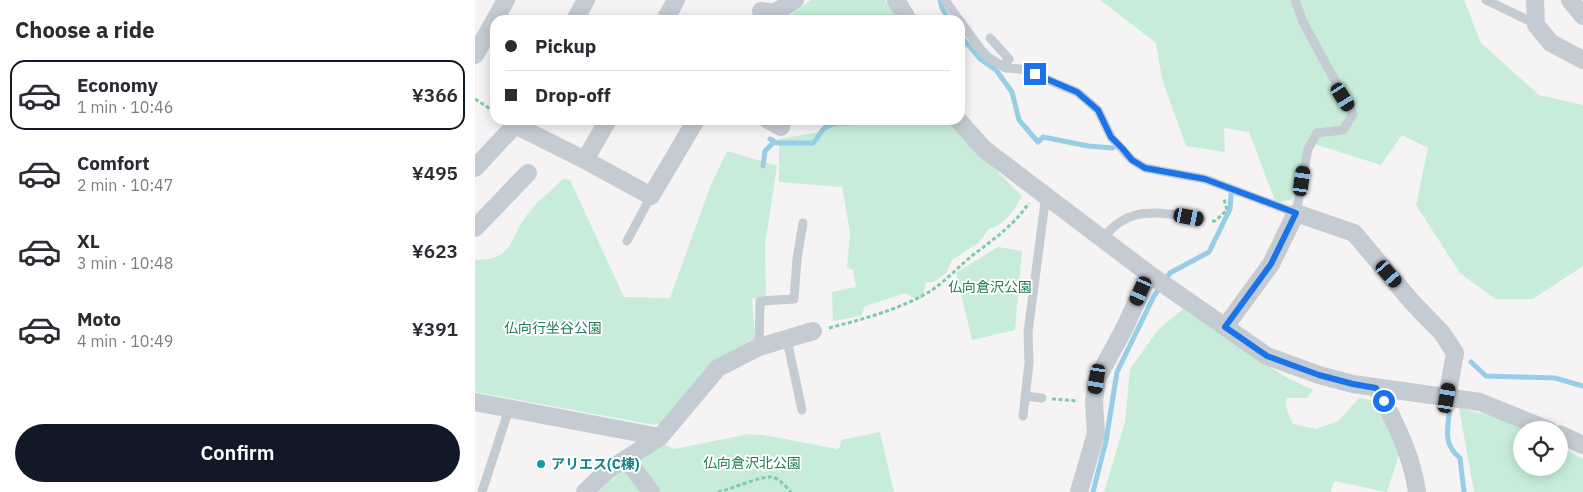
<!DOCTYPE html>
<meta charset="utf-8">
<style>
body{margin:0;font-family:"IBM Plex Sans","Noto Sans JP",sans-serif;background:#f7f7f7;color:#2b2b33;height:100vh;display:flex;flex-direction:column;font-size:19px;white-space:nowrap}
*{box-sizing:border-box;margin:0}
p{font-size:16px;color:#7c7c81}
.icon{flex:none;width:28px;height:28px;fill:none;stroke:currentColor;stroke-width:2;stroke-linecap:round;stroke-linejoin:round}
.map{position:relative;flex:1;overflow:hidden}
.sheet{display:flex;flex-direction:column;background:#fff;width:475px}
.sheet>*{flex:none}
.guide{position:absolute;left:15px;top:15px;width:475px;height:110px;border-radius:15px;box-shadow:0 2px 12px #0003;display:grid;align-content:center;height:110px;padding:0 15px;background:#fff}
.tools{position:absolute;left:1038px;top:421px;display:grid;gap:10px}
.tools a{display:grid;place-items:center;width:55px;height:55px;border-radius:50%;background:#fff;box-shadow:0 2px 12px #0003;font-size:25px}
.end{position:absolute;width:22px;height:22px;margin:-11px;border:6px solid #1a73e8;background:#fff;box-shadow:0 0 0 2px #fff}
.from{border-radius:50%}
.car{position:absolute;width:15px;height:30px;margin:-15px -8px;border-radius:6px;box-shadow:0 0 4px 1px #0007;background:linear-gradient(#222 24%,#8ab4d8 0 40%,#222 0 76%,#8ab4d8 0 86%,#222 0)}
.guide b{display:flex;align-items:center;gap:18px;height:48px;font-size:19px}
.guide b+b{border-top:1px solid #e1e1e2}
.guide i{width:12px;height:12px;background:#2b2b33}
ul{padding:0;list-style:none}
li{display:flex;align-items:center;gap:15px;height:70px;margin:0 10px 8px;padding:0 5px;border:2px solid transparent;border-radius:15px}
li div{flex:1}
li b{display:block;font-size:19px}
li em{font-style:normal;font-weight:600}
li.current{border-color:#111827}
li>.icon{width:45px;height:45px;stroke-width:1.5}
h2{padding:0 15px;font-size:22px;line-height:60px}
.primary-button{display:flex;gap:10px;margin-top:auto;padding:10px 15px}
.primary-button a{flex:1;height:58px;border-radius:30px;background:#111827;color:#fff;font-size:20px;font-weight:600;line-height:58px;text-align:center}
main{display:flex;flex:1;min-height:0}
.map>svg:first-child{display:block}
.green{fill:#c7edda}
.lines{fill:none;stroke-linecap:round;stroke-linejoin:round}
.stream{stroke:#97cde6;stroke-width:5}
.path{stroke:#81c9ad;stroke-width:3;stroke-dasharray:4 2.5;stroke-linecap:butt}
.lane{stroke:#c5cbd3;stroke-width:9}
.street{stroke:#c5cbd3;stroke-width:18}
.route{stroke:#1a73e8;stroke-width:6}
.culture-dot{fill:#0f9aa8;stroke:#fff;stroke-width:2}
.labels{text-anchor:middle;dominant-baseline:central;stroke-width:4;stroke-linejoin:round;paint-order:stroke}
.park-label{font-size:14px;fill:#207c59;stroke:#fff}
.culture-label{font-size:14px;font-weight:bold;fill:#0d838f;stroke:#fff;text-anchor:start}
</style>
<main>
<section class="sheet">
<h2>Choose a ride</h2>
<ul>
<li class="current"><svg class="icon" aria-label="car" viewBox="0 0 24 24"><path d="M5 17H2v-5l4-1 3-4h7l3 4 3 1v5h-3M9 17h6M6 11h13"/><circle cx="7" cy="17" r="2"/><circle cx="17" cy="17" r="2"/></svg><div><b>Economy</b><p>1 min · 10:46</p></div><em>¥366</em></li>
<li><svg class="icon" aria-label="car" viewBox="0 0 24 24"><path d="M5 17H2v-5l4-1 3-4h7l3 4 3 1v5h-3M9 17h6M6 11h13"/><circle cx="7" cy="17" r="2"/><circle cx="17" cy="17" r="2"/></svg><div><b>Comfort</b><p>2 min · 10:47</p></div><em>¥495</em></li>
<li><svg class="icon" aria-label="car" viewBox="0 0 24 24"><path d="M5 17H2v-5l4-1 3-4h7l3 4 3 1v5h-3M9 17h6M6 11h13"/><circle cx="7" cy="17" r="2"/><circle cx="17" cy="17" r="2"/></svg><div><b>XL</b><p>3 min · 10:48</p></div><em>¥623</em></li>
<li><svg class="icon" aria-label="car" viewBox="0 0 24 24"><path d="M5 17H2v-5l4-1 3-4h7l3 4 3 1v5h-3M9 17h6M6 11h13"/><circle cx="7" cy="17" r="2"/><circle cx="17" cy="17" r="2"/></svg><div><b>Moto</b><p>4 min · 10:49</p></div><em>¥391</em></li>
</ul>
<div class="primary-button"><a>Confirm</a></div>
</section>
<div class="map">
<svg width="1108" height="492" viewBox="0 0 1108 492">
<rect width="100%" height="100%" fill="#f5f3f3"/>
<path class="green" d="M336 0H410L421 13 424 20H316L315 15Z
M625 0H989L1006 43 1064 95 1108 105V266L1058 299H1020L985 273 941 205 953 148 927 135 906 165 836 143 830 196 801 203 774 132 749 128 750 152 711 146 687 79 681 43Z
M346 120H471L547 196C540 209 529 226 514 229L503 243 477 260 472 272 459 282H451L448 298 440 299 431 293 390 306 386 316 358 321 357 292 381 287 378 270 372 268 375 232 367 187 304 182V139L350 131Z
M252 151 302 166 290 245 291 295 277 299 280 339 197 420 179 425 0 392V260C41 259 32 241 52 215 61 202 76 191 88 179L95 180 149 297 195 298 235 187Z
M523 247 547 251 540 330 497 340 481 273Z
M708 309 809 376 838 390 832 398H812L811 408 818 424 841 429 863 421 884 398 901 401 924 455 912 492 859 481 856 492H629L650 422 655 369 683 330Z
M984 408 1017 416 1051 430H1046V468H1084V446L1108 459V492H999Z
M405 432 419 492H124L135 481 187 443 199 449 274 434 289 435 362 449 365 447 366 440Z"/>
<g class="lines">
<path class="stream" d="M465 0 467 8 474 20
M485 35 505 59 521 70 537 92 544 120 563 142 568 137 613 146 638 148
M295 139 302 143H338C343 139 345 131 351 127 364 119 378 126 391 120
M288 166 290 151 299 142
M996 362 1011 376 1080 378 1108 386
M975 407C973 428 967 444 985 458L989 492
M618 492 631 441 642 372 679 296 695 273 734 252 755 209 756 194"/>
<path class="path" d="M0 99 20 112
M737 221H740L752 210 749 199
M354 328C388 319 423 310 454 292 470 282 484 266 498 255 519 239 539 225 554 203
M577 399 603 401
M243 492C257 489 285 476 297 477 304 478 311 487 316 492"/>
<path class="lane" d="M470 0 484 20
M1011 0 1061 24
M485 21 507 51 514 58 531 68 546 69 602 92 623 110 636 137 657 160 670 168 730 179 821 213 833 149 842 133 868 130 878 114 828 22 820 0
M515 38 534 59 528 66
M629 238C653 203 690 213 726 219
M152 241 176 196
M312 340 327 410
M284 347 285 301 319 299 322 259 328 223
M550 396 567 398
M548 416 554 363 553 332 571 195
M7 492 34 409"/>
<path class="street" d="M421 0 433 20
M1060 0 1061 25 1076 43 1108 60
M1095 0 1108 16
M286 11 299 13 320 0
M100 20 111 0
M190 20 201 0
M0 55 31 0
M293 120 306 127
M483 120 509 149 674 274 792 356 844 375 878 384 1005 402 1074 430
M110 160 176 196 221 120
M0 168 40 125 110 160 133 120
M0 228 53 173
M750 327 796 264 821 213 879 233 937 302 967 333 980 353 972 398
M901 388C920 420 937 455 942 492
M0 402 185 437
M1084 434 1108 445
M151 459 176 492
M110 492 132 471 185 437 243 368 284 347 338 331
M604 492 621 433 619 401 622 379 650 327 674 274"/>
</g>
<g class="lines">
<path class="route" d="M560 74 602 92 623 110 636 137 647 148 657 160 670 168 730 179 821 213 796 264 750 327 792 356 844 375 878 384 901 388 909 401"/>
</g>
<circle class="culture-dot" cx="66" cy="464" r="5"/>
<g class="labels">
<g class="park-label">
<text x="515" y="287">仏向倉沢公園</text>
<text x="78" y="328">仏向行坐谷公園</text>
<text x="277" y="463">仏向倉沢北公園</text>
</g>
<g class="culture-label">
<text x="76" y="464">アリエス(C棟)</text>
</g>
</g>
</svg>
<div class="tools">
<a><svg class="icon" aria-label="locate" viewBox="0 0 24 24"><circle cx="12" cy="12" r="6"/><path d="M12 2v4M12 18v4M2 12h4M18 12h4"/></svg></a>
</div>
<i class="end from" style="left:909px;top:401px"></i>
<i class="end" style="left:560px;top:74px"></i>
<i class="car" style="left:868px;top:97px;rotate:148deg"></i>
<i class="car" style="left:827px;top:181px;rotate:8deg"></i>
<i class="car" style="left:714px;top:217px;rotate:101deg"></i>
<i class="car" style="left:914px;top:274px;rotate:139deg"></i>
<i class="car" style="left:666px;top:291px;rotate:204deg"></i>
<i class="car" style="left:622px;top:379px;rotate:189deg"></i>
<i class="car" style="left:972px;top:398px;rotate:10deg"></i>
<div class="guide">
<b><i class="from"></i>Pickup</b>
<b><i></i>Drop-off</b>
</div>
</div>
</main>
